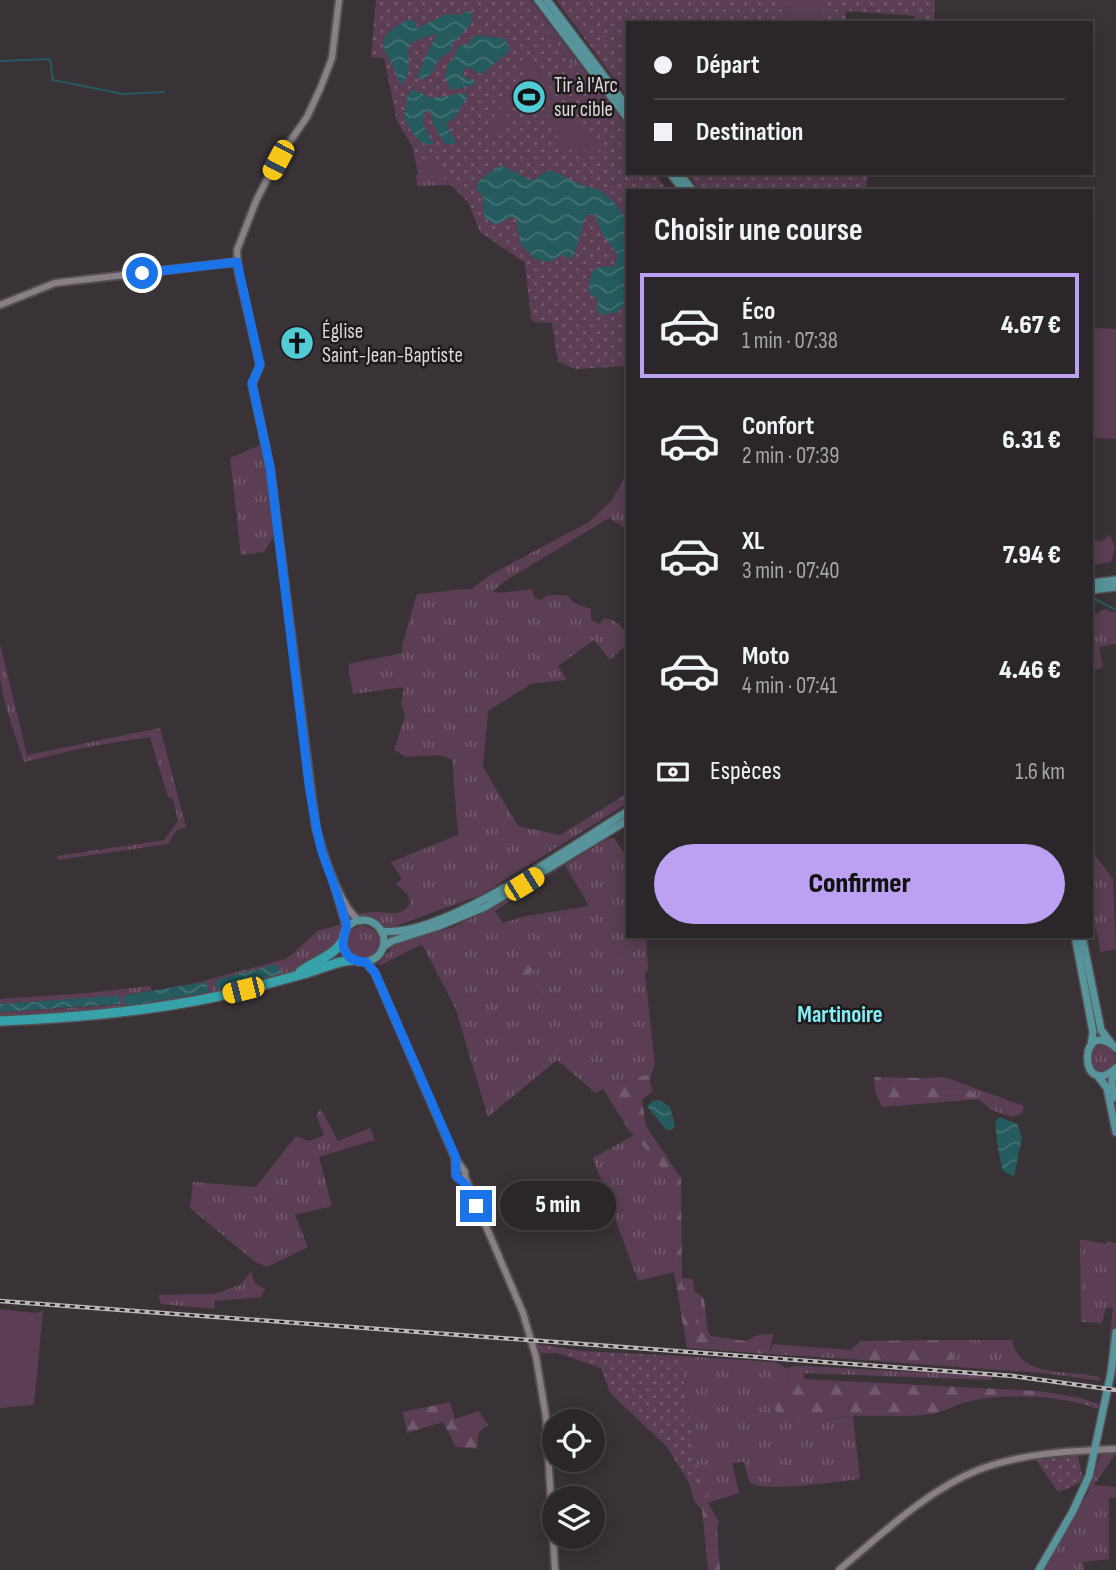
<!DOCTYPE html>
<html lang="fr">
<meta charset="utf-8">
<style>
body{margin:0;font-family:"Sofia Sans Condensed",sans-serif;background:#332e31;color:#f1f3f6;height:100vh;display:flex;flex-direction:column;font-size:26px;white-space:nowrap}
*{box-sizing:border-box;margin:0}
p{font-size:23px;color:#a6a5a8}
.icon{flex:none;width:38px;height:38px;fill:none;stroke:currentColor;stroke-width:2;stroke-linecap:round;stroke-linejoin:round}
.map{position:relative;flex:1;overflow:hidden}
.panel{position:absolute;left:626px;top:189px;width:467px;height:749px;display:flex;flex-direction:column;background:#2b2629;border-radius:0px;box-shadow:0 4px 18px #0003,0 0 0 2px #474346}
.panel>*{flex:none}
.guide{position:absolute;left:626px;top:21px;width:467px;height:154px;border-radius:0px;box-shadow:0 4px 18px #0003,0 0 0 2px #474346;display:grid;align-content:center;height:154px;padding:0 28px;background:#2b2629}
.fabs{position:absolute;left:542px;top:1409px;display:grid;gap:14px}
.fabs a{display:grid;place-items:center;width:63px;height:63px;border-radius:50%;background:#2b2629;box-shadow:0 4px 18px #0003,0 0 0 2px #474346;font-size:35px}
.end{position:absolute;width:32px;height:32px;margin:-16px;border:9px solid #1a73e8;background:#fff;box-shadow:0 0 0 4px #fff}
.from{border-radius:50%}
.bubble{position:absolute;height:49px;border-radius:24px;background:#2b2629;box-shadow:0 4px 18px #0003,0 0 0 2px #474346;font-size:23px;font-weight:800;line-height:49px;text-align:center}
.car{position:absolute;width:21px;height:42px;margin:-21px -10px;border-radius:9px;box-shadow:0 0 5px 2px #0007;background:linear-gradient(#f5c518 24%,#345 0 40%,#f5c518 0 76%,#345 0 86%,#f5c518 0)}
.guide b{display:flex;align-items:center;gap:24px;height:66px;font-size:26px}
.guide b+b{border-top:2px solid #474346}
.guide i{width:18px;height:18px;background:#f1f3f6}
ul{padding:0;list-style:none}
li{display:flex;align-items:center;gap:21px;height:105px;margin:0 14px 10px;padding:0 14px;border:4px solid transparent;border-radius:0px}
li div{flex:1}
li b{display:block;font-size:26px}
li em{font-style:normal;font-weight:800}
li.selected{border-color:#bca0f2}
li>.icon{width:63px;height:63px;stroke-width:1.5}
h2{padding:0 28px;font-size:32px;line-height:84px}
.pay{display:flex;align-items:center;gap:18px;height:77px;padding:0 28px;font-size:26px}
.pay p{margin-inline-start:auto}
.cta{display:flex;gap:14px;margin-top:auto;padding:14px 28px}
.cta a{flex:1;height:80px;border-radius:42px;background:#bca0f2;color:#111;font-size:28px;font-weight:800;line-height:80px;text-align:center}
.map>svg:first-child{display:block}
.grass{fill:url(#grass-tufts);fill-rule:evenodd}
.forest{fill:url(#forest-firs)}
.park{fill:url(#park-dots)}
.pitch{fill:#5b3e53}
.water{fill:url(#water-waves)}
.lines{fill:none;stroke-linecap:round;stroke-linejoin:round}
.stream{stroke:#255b5f;stroke-width:2}
.secondary-casing{stroke:#554f53;stroke-width:10}
.primary-casing{stroke:#554f53;stroke-width:10}
.highway-casing{stroke:#554f53;stroke-width:12}
.secondary{stroke:#898086;stroke-width:6}
.primary{stroke:#58949b;stroke-width:7}
.highway{stroke:#37a2a9;stroke-width:9}
.rail-casing{stroke:#bcb6ba;stroke-width:4.5}
.rail{stroke:#1f1b1d;stroke-width:2;stroke-dasharray:5;stroke-linecap:butt}
.route{stroke:#1a73e8;stroke-width:9}
.labels{text-anchor:middle;dominant-baseline:central;stroke-width:5;stroke-linejoin:round;paint-order:stroke}
.poi-label{font-size:21px;fill:#dcd7da;stroke:#1f1b1d;text-anchor:start}
.neighbourhood-label{font-size:23px;font-weight:bold;fill:#84eff8;stroke:#1f1b1d}
</style>
<div class="map">
<svg width="1116" height="1570" viewBox="0 0 1116 1570">
<defs>
<pattern id="grass-tufts" width="24" height="20" patternUnits="userSpaceOnUse" patternTransform="scale(1.75)"><rect width="24" height="20" fill="#5b3e53"/><path d="M3 7l-1-3M5 7V3M7 7l1-3M15 17l-1-3M17 17v-4M19 17l1-3" fill="none" stroke="#72596b"/></pattern>
<pattern id="forest-firs" width="22" height="20" patternUnits="userSpaceOnUse" patternTransform="scale(1.75)"><rect width="22" height="20" fill="#5b3e53"/><path d="M5 1l3.5 6h-7zM16 11l3.5 6h-7z" fill="#72596b"/></pattern>
<pattern id="park-dots" width="8" height="8" patternUnits="userSpaceOnUse" patternTransform="scale(1.75)"><rect width="8" height="8" fill="#5b3e53"/><path d="M2 2h.1M6 6h.1" fill="none" stroke="#72596b" stroke-width="1.8" stroke-linecap="round"/></pattern>
<pattern id="water-waves" width="16" height="10" patternUnits="userSpaceOnUse" patternTransform="scale(1.75)"><rect width="16" height="10" fill="#255b5f"/><path d="M0 5q4-4 8 0t8 0" fill="none" stroke="#447275"/></pattern>
</defs>
<rect width="100%" height="100%" fill="#393237"/>
<path class="grass" d="M527 0H531L628 128V139L568 59Z
M415 159H437L444 178 451 185 417 186 416 175 418 174Z
M262 444 274 536 264 552 241 555 230 458Z
M628 473V530L609 518 505 581 493 591 499 593 532 589 535 598 540 600 548 595H567L574 603 591 609V620L600 624 603 619C615 617 621 627 628 634L625 646 610 660 594 640 558 666 567 680 531 684 488 711 483 767 518 826 560 835 628 793V803L481 895 393 927 385 926 374 918 356 914C362 913 368 912 374 912 389 911 401 919 410 903L408 895 396 884 402 879 391 862 458 835 452 759 438 755 406 757 394 750 405 716 401 703 404 687 353 694 348 664 402 653V645L417 594C436 593 454 589 472 589L490 575 589 522 611 501Z
M1110 535 1115 548 1111 562 1092 565V539L1100 542Z
M1104 609 1116 613V644L1099 647 1103 667 1092 672V617Z
M0 644 27 755 160 728 186 827 177 830 168 844 58 860 57 856 164 840 178 821 173 799 168 797 150 737 87 747 24 762C15 734 4 706 0 677 0 667 0 655 0 644Z
M609 838H614L628 858V936H646L648 969 645 974 655 1064 651 1074 601 1085 592 1090 557 1060 488 1117 456 1010 422 944 379 966V963L394 945 453 927 493 908ZM565 865 589 906 526 916 503 923 495 911Z
M1092 851 1113 879 1116 949 1101 952 1092 913Z
M342 924 336 943 328 951 314 957 288 975 264 982 185 1000 73 1014 0 1018V1012L119 1005 121 1004 119 996 0 1004V999L87 993 150 986 152 991 200 982 285 959 294 953 317 931ZM206 982 209 992 126 1006V995Z
M347 942a16 16 0 1 1 32 0a16 16 0 1 1-32 0Z
M1090 1058a13 13 0 1 1 26 0a13 13 0 1 1-26 0Z
M944 1077 1024 1106 1022 1113 1012 1117 991 1110 968 1089 934 1088 922 1078Z
M321 1109 338 1141 370 1128 375 1140 319 1157 332 1206 295 1215 308 1247 267 1267 254 1261 190 1208 193 1182 256 1187 296 1136 309 1141 324 1135 316 1115Z
M634 1135 662 1169 671 1188 674 1272 638 1281 593 1158Z
M1080 1239 1106 1244V1241L1116 1243V1344L1109 1343 1113 1308H1106L1102 1323 1081 1322Z
M251 1272 255 1283 265 1289 261 1297 214 1301V1309L161 1304 158 1295 214 1294 240 1285Z
M682 1278 693 1279 694 1291 704 1298H701L702 1331H692L689 1293 682 1284Z
M947 1340H1012C1020 1379 1068 1369 1099 1377L1101 1381 1044 1373 957 1367Z
M773 1344 850 1350 847 1359 769 1354Z
M680 1356 776 1362 786 1368 789 1383 775 1410C797 1427 826 1420 853 1416L860 1479C842 1481 763 1493 751 1483 747 1479 746 1468 744 1462L732 1463 739 1493 708 1503 699 1478Z
M804 1366 992 1376V1380L802 1373Z
M1116 1453 1094 1485 1116 1487V1498H1109V1559L1083 1562 1084 1570H1045L1089 1491 1100 1455Z"/>
<path class="forest" d="M530 959 537 969 529 973 577 1034 573 1038 520 975Z
M651 1074 650 1083 653 1091 642 1100 646 1126 681 1178 682 1284 689 1293 692 1331 702 1330 701 1298H704L708 1332 711 1336 745 1341 758 1335 773 1334 769 1354 687 1348 674 1272 671 1188 662 1169 627 1127 603 1089 595 1093 592 1090 601 1085Z
M874 1077 922 1078 934 1088 968 1089 981 1099 882 1107 875 1091Z
M947 1340 957 1367 847 1359 850 1350 861 1341Z
M796 1366H804V1379L1038 1391 1077 1397 1099 1404 1097 1409C1066 1395 992 1392 960 1404 948 1409 937 1414 924 1415 901 1417 877 1415 854 1416 834 1417 805 1427 785 1418 771 1412 771 1399 774 1387L789 1383 786 1368Z
M450 1402 455 1419 479 1411 488 1425 479 1432 477 1449 456 1447 443 1422 407 1433 403 1412Z
M699 1478 708 1503 719 1522 717 1528 720 1570H708L702 1509 695 1503 689 1483Z"/>
<path class="park" d="M376 0H527L568 59 628 139V173H654L668 191H628V366L575 369 558 362 552 323 535 322 531 319 525 263 480 232 468 202 444 178 437 159H415L412 146 397 121 384 58 371 57Z
M556 0H935L934 23H915V16L846 11 845 23H628V97Z
M687 173H868L866 191H700Z
M535 1344 583 1351 680 1356 699 1478 689 1483 667 1447 610 1393 601 1368 557 1353H536Z
M1078 1456 1083 1479 1076 1485 1058 1492 1036 1460Z"/>
<path class="pitch" d="M787 0H824L822 23H785Z
M525 57 553 92 536 116 517 102 494 133 486 127 529 72 521 62Z
M554 97 600 147 598 152 563 150 547 112V103Z
M1092 328 1116 329V439L1092 438Z
M0 1309 35 1313 43 1311 34 1405 0 1408Z"/>
<path class="water" d="M468 11 472 12 471 22 467 29 451 45 452 50C448 53 444 55 441 57 431 66 441 72 420 80L417 77 426 55 436 36 434 34 413 42 408 47C408 61 412 76 400 85 390 47 364 43 409 19L417 23 416 29 446 14 460 15Z
M478 35 505 39 510 50C507 54 486 70 481 74L468 67 465 69 462 75 477 83 459 89H450L445 77 448 64 454 59 457 47 468 44 473 37Z
M412 89 431 98 465 93 468 96 455 117 446 124 455 140V144H445L433 124 432 114 427 110C416 125 430 131 433 144 419 148 410 129 404 118L407 97Z
M497 167H505L532 181 545 172 553 171 579 184 602 191 615 203 626 219 628 225V284L625 303 618 312 600 315 597 310 598 300 589 293C590 274 590 264 614 267L618 255 603 235 595 215 591 214 585 217 574 256 569 259 562 255 549 262 535 259 521 245 516 219 511 217 496 225C479 218 484 211 483 197L476 188 479 181Z
M277 964 281 973 240 985 217 989 216 984 219 979Z
M206 982 209 992 128 1006 124 1003 123 998 126 995Z
M114 996H119L121 1004 0 1012V1004Z
M660 1100 670 1107 675 1125 672 1129 666 1130 647 1106 653 1101Z
M1000 1117 1017 1124 1022 1137 1014 1177 1003 1171C999 1155 995 1137 996 1120Z"/>
<g class="lines">
<path class="stream" d="M0 61 50 59 53 80 123 94 164 92
M1093 598 1116 610"/>
<g class="secondary-casing">
<path id="secondary" d="M339 0 332 58 320 89 307 117 277 160 256 201 237 250 238 270 260 365 252 384 270 467 316 828C322 851 340 908 360 921
M0 305 55 283 237 262
M335 887 347 929
M366 962 375 973 455 1158 465 1172V1177L461 1179
M455 1158 456 1176 462 1180
M465 1177 523 1313 536 1357 546 1417 555 1570
M839 1570C882 1534 926 1491 978 1470 1022 1453 1069 1451 1116 1449"/>
</g>
<g class="primary-casing">
<path id="primary" d="M538 0 628 119
M547 0 628 108
M670 173 684 191
M679 173 693 191
M1092 583 1116 580
M1092 590 1116 587
M342 941a21 21 0 1 1 42 0a21 21 0 1 1-42 0Z
M381 931C440 940 576 843 628 811
M1075 936 1093 1032 1091 1046
M1082 936 1101 1030 1111 1043
M383 947 392 941 439 926 485 907 628 820
M1116 1048C1078 1014 1078 1102 1116 1068
M1097 1075 1107 1088 1116 1132
M1113 1098 1112 1080 1115 1070
M1039 1570 1073 1511 1089 1476 1111 1373 1116 1332"/>
</g>
<g class="highway-casing">
<path id="highway" d="M300 972C314 961 332 957 342 942
M0 1021C77 1018 154 1011 229 994 255 987 281 980 307 973 323 968 337 961 353 960"/>
</g>
<use href="#secondary" class="secondary"/>
<use href="#primary" class="primary"/>
<use href="#highway" class="highway"/>
<g class="rail-casing">
<path id="rail" d="M0 1301 1013 1376 1116 1390"/>
</g>
<use href="#rail" class="rail"/>
</g>
<g class="lines">
<path class="route" d="M142 273 237 262 260 365 252 383 270 467 309 785C313 808 316 832 323 855 331 877 340 899 346 923 348 932 340 939 344 949 348 959 356 962 366 962L375 973 456 1158V1176L467 1186 476 1206"/>
</g>
<defs>
<g id="stadium-disc" transform="scale(1.75)"><circle r="9.5" fill="#51ccd5" stroke="#1f1b1d"/><path d="M0-5a6.5 5 0 1 0 0 10a6.5 5 0 1 0 0-10ZM-3.5-1.8h7v3.6h-7Z" fill="#111"/></g>
<g id="church-disc" transform="scale(1.75)"><circle r="9.5" fill="#51ccd5" stroke="#1f1b1d"/><path d="M-1.2-6h2.4v3.5h3.3v2.4h-3.3V6h-2.4V-.1h-3.3v-2.4h3.3Z" fill="#111"/></g>
</defs>
<g fill-rule="evenodd">
<use href="#stadium-disc" x="529" y="97"/>
<use href="#church-disc" x="297" y="343"/>
</g>
<g class="labels">
<g class="poi-label">
<text x="554" y="85">Tir à l'Arc<tspan x="554" dy="24">sur cible</tspan></text>
<text x="322" y="331">Église<tspan x="322" dy="24">Saint-Jean-Baptiste</tspan></text>
</g>
<g class="neighbourhood-label">
<text x="840" y="1015">Martinoire</text>
</g>
</g>
</svg>
<div class="fabs">
<a><svg class="icon" aria-label="locate" viewBox="0 0 24 24"><circle cx="12" cy="12" r="6"/><path d="M12 2v4M12 18v4M2 12h4M18 12h4"/></svg></a>
<a><svg class="icon" aria-label="layers" viewBox="0 0 24 24"><path d="M12 4l9 5-9 5-9-5zM3 14l9 5 9-5"/></svg></a>
</div>
<i class="end from" style="left:142px;top:273px"></i>
<i class="end" style="left:476px;top:1206px"></i>
<div class="bubble" style="left:500px;top:1181px;width:116px">5 min</div>
<i class="car" style="left:278px;top:160px;rotate:208deg"></i>
<i class="car" style="left:524px;top:884px;rotate:58deg"></i>
<i class="car" style="left:243px;top:990px;rotate:256deg"></i>
<div class="guide">
<b><i class="from"></i>Départ</b>
<b><i></i>Destination</b>
</div>
<section class="panel">
<h2>Choisir une course</h2>
<ul>
<li class="selected"><svg class="icon" aria-label="car" viewBox="0 0 24 24"><path d="M5 17H2v-5l4-1 3-4h7l3 4 3 1v5h-3M9 17h6M6 11h13"/><circle cx="7" cy="17" r="2"/><circle cx="17" cy="17" r="2"/></svg><div><b>Éco</b><p>1 min · 07:38</p></div><em>4.67 €</em></li>
<li><svg class="icon" aria-label="car" viewBox="0 0 24 24"><path d="M5 17H2v-5l4-1 3-4h7l3 4 3 1v5h-3M9 17h6M6 11h13"/><circle cx="7" cy="17" r="2"/><circle cx="17" cy="17" r="2"/></svg><div><b>Confort</b><p>2 min · 07:39</p></div><em>6.31 €</em></li>
<li><svg class="icon" aria-label="car" viewBox="0 0 24 24"><path d="M5 17H2v-5l4-1 3-4h7l3 4 3 1v5h-3M9 17h6M6 11h13"/><circle cx="7" cy="17" r="2"/><circle cx="17" cy="17" r="2"/></svg><div><b>XL</b><p>3 min · 07:40</p></div><em>7.94 €</em></li>
<li><svg class="icon" aria-label="car" viewBox="0 0 24 24"><path d="M5 17H2v-5l4-1 3-4h7l3 4 3 1v5h-3M9 17h6M6 11h13"/><circle cx="7" cy="17" r="2"/><circle cx="17" cy="17" r="2"/></svg><div><b>Moto</b><p>4 min · 07:41</p></div><em>4.46 €</em></li>
</ul>
<div class="pay"><svg class="icon" aria-label="cash" viewBox="0 0 24 24"><path d="M3 7h18v10H3z"/><circle cx="12" cy="12" r="2"/></svg>Espèces<p>1.6 km</p></div>
<div class="cta"><a>Confirmer</a></div>
</section>
</div>
